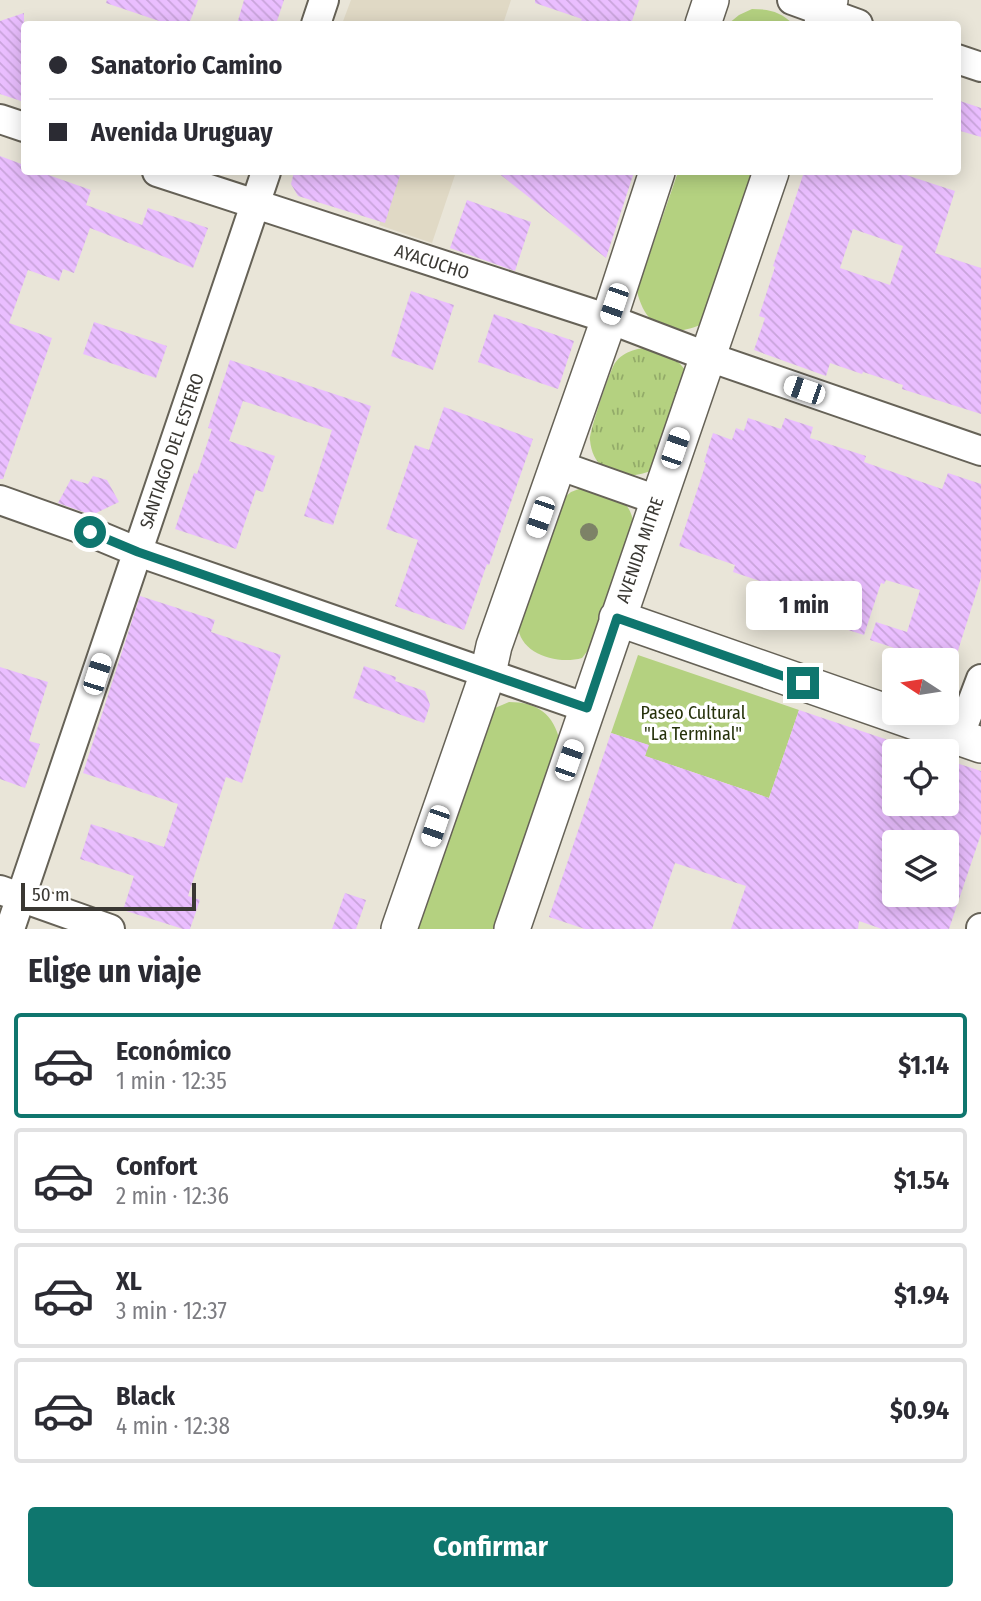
<!DOCTYPE html>
<html lang="es">
<meta charset="utf-8">
<style>
body{margin:0;font-family:"Fira Sans Condensed",sans-serif;background:#f7f7f7;color:#2b2b33;height:100vh;display:flex;flex-direction:column;font-size:26px;white-space:nowrap}
*{box-sizing:border-box;margin:0}
p{font-size:23px;color:#7c7c81}
.icon{flex:none;width:38px;height:38px;fill:none;stroke:currentColor;stroke-width:2;stroke-linecap:round;stroke-linejoin:round}
.map{position:relative;height:929px;overflow:hidden}
.details{display:flex;flex-direction:column;background:#fff;flex:1}
.details>*{flex:none}
.hud{position:absolute;left:21px;top:21px;width:940px;height:154px;border-radius:7px;box-shadow:0 4px 18px #0003;display:grid;align-content:center;height:154px;padding:0 28px;background:#fff}
.needle{width:46px;rotate:282deg}
.tools{position:absolute;left:882px;top:648px;display:grid;gap:14px}
.tools a{display:grid;place-items:center;width:77px;height:77px;border-radius:7px;background:#fff;box-shadow:0 4px 18px #0003;font-size:35px}
.scale{position:absolute;left:21px;bottom:18px;width:175px;box-sizing:border-box;padding-left:7px;border:4px solid #3a3833;border-top:0;font-size:19px;line-height:24px;white-space:nowrap;color:#3a3833;-webkit-text-stroke:5px #fff;paint-order:stroke}
.end{position:absolute;width:32px;height:32px;margin:-16px;border:9px solid #0f766e;background:#fff;box-shadow:0 0 0 4px #fff}
.from{border-radius:50%}
.bubble{position:absolute;height:49px;border-radius:7px;background:#fff;box-shadow:0 4px 18px #0003;font-size:23px;font-weight:700;line-height:49px;text-align:center}
.car{position:absolute;width:21px;height:42px;margin:-21px -10px;border-radius:9px;box-shadow:0 0 5px 2px #0007;background:linear-gradient(#fff 24%,#345 0 40%,#fff 0 76%,#345 0 86%,#fff 0)}
.hud b{display:flex;align-items:center;gap:24px;height:66px;font-size:26px}
.hud b+b{border-top:2px solid #e1e1e2}
.hud i{width:18px;height:18px;background:#2b2b33}
ul{padding:0;list-style:none}
li{display:flex;align-items:center;gap:21px;height:105px;margin:0 14px 10px;padding:0 14px;border:4px solid #e1e1e2;border-radius:7px}
li div{flex:1}
li b{display:block;font-size:26px}
li em{font-style:normal;font-weight:700}
li.selected{border-color:#0f766e}
li>.icon{width:63px;height:63px;stroke-width:1.5}
h2{padding:0 28px;font-size:32px;line-height:84px}
.button{display:flex;gap:14px;margin-top:auto;padding:14px 28px}
.button a{flex:1;height:80px;border-radius:7px;background:#0f766e;color:#fff;font-size:28px;font-weight:700;line-height:80px;text-align:center}
.map>svg:first-child{display:block}
.built{fill:#e0d9c5}
.grass{fill:url(#grass-tufts)}
.park{fill:#b4d180}
.building{fill:url(#building-back-hatch);fill-rule:evenodd}
.lines{fill:none;stroke-linecap:round;stroke-linejoin:round}
.minor-casing{stroke:#666257;stroke-width:32}
.major-casing{stroke:#666257;stroke-width:38}
.minor{stroke:#fff;stroke-width:28}
.major{stroke:#fff;stroke-width:35}
.tree{fill:#7d8267}
.route{stroke:#0f766e;stroke-width:9}
.labels{text-anchor:middle;dominant-baseline:central;stroke-width:7;stroke-linejoin:round;paint-order:stroke}
.street-label{font-size:18px;fill:#3a3833;stroke:#fff}
.park-label{font-size:18px;fill:#25310a;stroke:#fff}
</style>
<div class="map">
<svg width="981" height="929" viewBox="0 0 981 929">
<defs>
<pattern id="grass-tufts" width="24" height="20" patternUnits="userSpaceOnUse" patternTransform="scale(1.75)"><rect width="24" height="20" fill="#b4d180"/><path d="M3 7l-1-3M5 7V3M7 7l1-3M15 17l-1-3M17 17v-4M19 17l1-3" fill="none" stroke="#93ab69"/></pattern>
<pattern id="building-back-hatch" width="6" height="6" patternUnits="userSpaceOnUse" patternTransform="scale(1.75)"><rect width="6" height="6" fill="#eabeff"/><path d="M-1 5l2 2M0 0l6 6M5-1l2 2" fill="none" stroke="#c9a4db"/></pattern>
</defs>
<rect width="100%" height="100%" fill="#e9e5d8"/>
<path class="built" d="M351 0H511L503 24H342Z
M380 172H456L432 243 379 225 395 177Z"/>
<path class="grass" d="M654 347C669 353 678 359 687 373L655 469C628 482 593 476 590 440 589 433 610 370 615 363 624 350 640 348 654 347Z"/>
<path class="park" d="M752 9C770 9 781 12 793 24H728L739 15Z
M678 172H762L704 323C671 340 645 327 637 291Z
M584 487C610 495 629 494 634 525L589 649 582 658C557 665 519 654 518 625L559 502 571 492Z
M638 655 799 710 769 798 645 756 648 745 611 733Z
M509 702C537 702 554 714 560 742L496 929H412L484 717 495 708Z"/>
<path class="building" d="M107 0H198L189 24H168L106 3Z
M244 0H284L276 24H237Z
M535 0H639L631 24H580L582 19 535 3Z
M24 13V102L0 94V21Z
M957 100 981 108V137L957 130Z
M0 156 24 165V172H40L91 190 86 205 142 225 148 208 208 228 193 268 90 228 74 273 63 269 59 281 28 270 9 323 52 338 3 479H0Z
M294 172H389L400 175 385 223 298 196 291 184Z
M497 172H634L606 258Z
M804 172H897L955 191 935 253 981 268V414L902 389 903 385 863 372 862 374 830 363 826 376 754 350 765 318 759 316 775 267 773 266ZM853 229 903 246 890 285 840 268Z
M467 200 531 222 515 271 450 248Z
M411 291 454 305 433 370 391 356Z
M494 314 574 341 558 389 478 362Z
M94 322 167 346 156 378 83 354Z
M230 360 371 406 333 525 304 516 332 430 243 401 229 441 275 456 263 492 256 490 236 549 175 529 194 473 197 474 212 429 208 428Z
M444 407 533 439 489 565 487 564 464 630 395 606 418 540 386 529 415 445 429 450Z
M748 418 781 429 785 418 813 427 810 438 866 456 864 462 942 489 948 473 981 484V578L955 660H931L870 640 876 622 907 632 920 590 886 580 884 584 881 583 864 635 754 600 760 581 733 572 735 565 679 546 706 463 704 462 713 433 732 440 736 428 744 431Z
M93 476 107 480 119 502 92 515 58 503 71 479 88 484Z
M140 596 215 620 211 632 281 655 242 783 226 777 188 896 200 900 190 929H183L123 910 134 876 80 859 91 824 164 847 178 804 83 773Z
M364 666 396 677 395 681 425 691 430 705 424 723 353 698Z
M0 667 48 682 29 741 40 744 25 788 0 779Z
M799 710 894 742V803H947V760L981 771V834L949 929H882L859 921 858 929H731L746 886 675 863 652 929H585L549 917 611 733 649 745 645 756 769 798ZM894 842H947V894H894Z
M345 893 366 900 356 929H332Z"/>
<g class="lines">
<g class="minor-casing">
<path id="minor" d="M792 0 858 24
M316 24 324 0
M957 59 981 67
M0 119 24 127
M157 172 609 319 706 356 981 451
M558 465 657 500
M0 500 90 532 138 552 587 708
M959 737 981 679
M0 890 110 929
M10 929 266 172
M981 929V928"/>
</g>
<g class="major-casing">
<path id="major" d="M703 24 711 0
M822 24 830 0
M617 618 981 745
M399 929 488 673 494 646 609 319 657 172
M512 929 771 172"/>
</g>
<use href="#minor" class="minor"/>
<use href="#major" class="major"/>
</g>
<circle class="tree" cx="589" cy="532" r="9"/>
<g class="lines">
<path class="route" d="M90 532 138 552 587 708 617 618 803 683"/>
</g>
<g class="labels">
<g class="street-label">
<text transform="translate(432 262) rotate(18)">AYACUCHO</text>
<text transform="translate(172 451) rotate(-71)">SANTIAGO DEL ESTERO</text>
<text transform="translate(640 550) rotate(-71)">AVENIDA MITRE</text>
</g>
<g class="park-label">
<text x="693" y="713">Paseo Cultural<tspan x="693" dy="21">"La Terminal"</tspan></text>
</g>
</g>
</svg>
<div class="tools">
<a><svg class="needle" viewBox="-14 -14 28 28"><path d="M0-13l5 13h-10z" fill="#e53935"/><path d="M0 13l5-13h-10z" fill="#7c7c81"/></svg></a>
<a><svg class="icon" aria-label="locate" viewBox="0 0 24 24"><circle cx="12" cy="12" r="6"/><path d="M12 2v4M12 18v4M2 12h4M18 12h4"/></svg></a>
<a><svg class="icon" aria-label="layers" viewBox="0 0 24 24"><path d="M12 4l9 5-9 5-9-5zM3 14l9 5 9-5"/></svg></a>
</div>
<div class="scale">50 m</div>
<i class="end from" style="left:90px;top:532px"></i>
<i class="end" style="left:803px;top:683px"></i>
<div class="bubble" style="left:746px;top:581px;width:116px">1 min</div>
<i class="car" style="left:614px;top:304px;rotate:199deg"></i>
<i class="car" style="left:804px;top:390px;rotate:289deg"></i>
<i class="car" style="left:675px;top:448px;rotate:19deg"></i>
<i class="car" style="left:540px;top:517px;rotate:199deg"></i>
<i class="car" style="left:97px;top:674px;rotate:18deg"></i>
<i class="car" style="left:569px;top:760px;rotate:19deg"></i>
<i class="car" style="left:435px;top:826px;rotate:199deg"></i>
<div class="hud">
<b><i class="from"></i>Sanatorio Camino</b>
<b><i></i>Avenida Uruguay</b>
</div>
</div>
<section class="details">
<h2>Elige un viaje</h2>
<ul>
<li class="selected"><svg class="icon" aria-label="car" viewBox="0 0 24 24"><path d="M5 17H2v-5l4-1 3-4h7l3 4 3 1v5h-3M9 17h6M6 11h13"/><circle cx="7" cy="17" r="2"/><circle cx="17" cy="17" r="2"/></svg><div><b>Económico</b><p>1 min · 12:35</p></div><em>$1.14</em></li>
<li><svg class="icon" aria-label="car" viewBox="0 0 24 24"><path d="M5 17H2v-5l4-1 3-4h7l3 4 3 1v5h-3M9 17h6M6 11h13"/><circle cx="7" cy="17" r="2"/><circle cx="17" cy="17" r="2"/></svg><div><b>Confort</b><p>2 min · 12:36</p></div><em>$1.54</em></li>
<li><svg class="icon" aria-label="car" viewBox="0 0 24 24"><path d="M5 17H2v-5l4-1 3-4h7l3 4 3 1v5h-3M9 17h6M6 11h13"/><circle cx="7" cy="17" r="2"/><circle cx="17" cy="17" r="2"/></svg><div><b>XL</b><p>3 min · 12:37</p></div><em>$1.94</em></li>
<li><svg class="icon" aria-label="car" viewBox="0 0 24 24"><path d="M5 17H2v-5l4-1 3-4h7l3 4 3 1v5h-3M9 17h6M6 11h13"/><circle cx="7" cy="17" r="2"/><circle cx="17" cy="17" r="2"/></svg><div><b>Black</b><p>4 min · 12:38</p></div><em>$0.94</em></li>
</ul>
<div class="button"><a>Confirmar</a></div>
</section>
